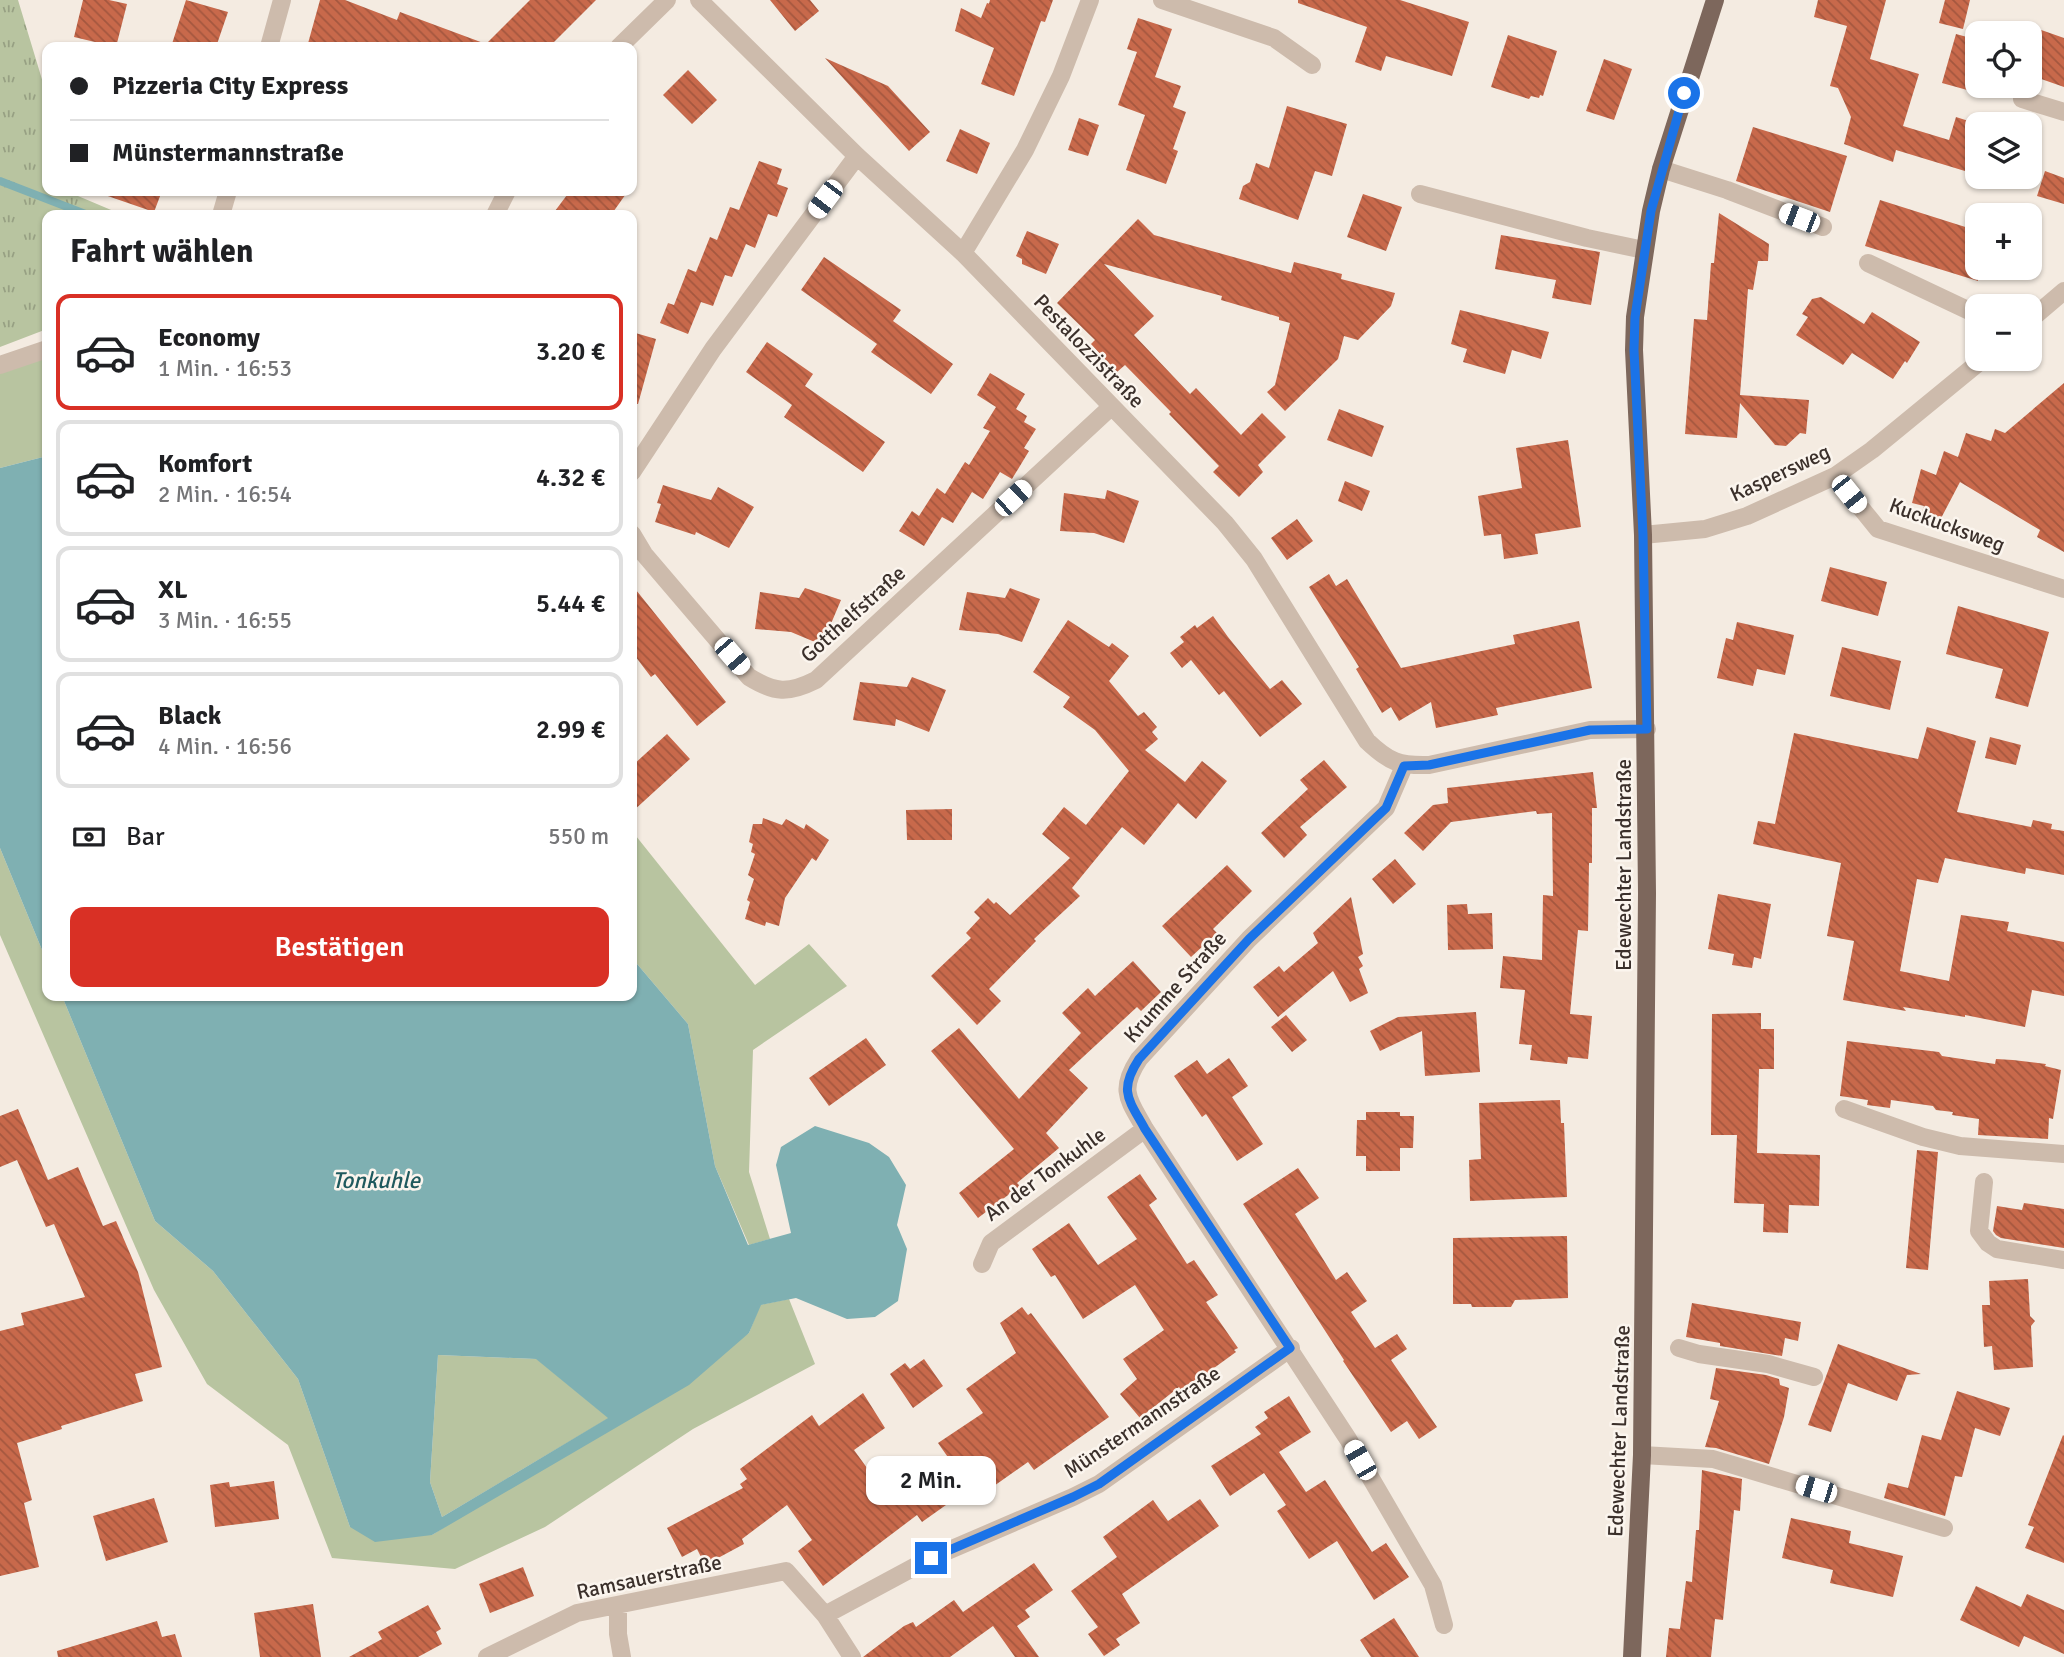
<!DOCTYPE html>
<html lang="de">
<meta charset="utf-8">
<style>
body{margin:0;font-family:Signika,sans-serif;background:#f6f6f6;color:#202124;height:100vh;display:flex;flex-direction:column;font-size:26px;white-space:nowrap}
*{box-sizing:border-box;margin:0}
p{font-size:23px;color:#757577}
.icon{flex:none;width:38px;height:38px;fill:none;stroke:currentColor;stroke-width:2;stroke-linecap:round;stroke-linejoin:round}
.map{position:relative;flex:1;overflow:hidden}
.panel{position:absolute;left:42px;top:210px;width:595px;height:791px;display:flex;flex-direction:column;background:#fff;border-radius:14px;box-shadow:0 2px 5px #0004}
.panel>*{flex:none}
.banner{position:absolute;left:42px;top:42px;width:595px;height:154px;border-radius:14px;box-shadow:0 2px 5px #0004;display:grid;align-content:center;height:154px;padding:0 28px;background:#fff}
.tools{position:absolute;left:1965px;top:21px;display:grid;gap:14px}
.tools a{display:grid;place-items:center;width:77px;height:77px;border-radius:14px;background:#fff;box-shadow:0 2px 5px #0004;font-size:35px}
.end{position:absolute;width:32px;height:32px;margin:-16px;border:9px solid #1a73e8;background:#fff;box-shadow:0 0 0 4px #fff}
.from{border-radius:50%}
.bubble{position:absolute;height:49px;border-radius:14px;background:#fff;box-shadow:0 2px 5px #0004;font-size:23px;font-weight:600;line-height:49px;text-align:center}
.car{position:absolute;width:21px;height:42px;margin:-21px -10px;border-radius:9px;box-shadow:0 0 5px 2px #0007;background:linear-gradient(#fff 24%,#345 0 40%,#fff 0 76%,#345 0 86%,#fff 0)}
.banner b{display:flex;align-items:center;gap:24px;height:66px;font-size:26px}
.banner b+b{border-top:2px solid #e0e0e0}
.banner i{width:18px;height:18px;background:#202124}
ul{padding:0;list-style:none}
li{display:flex;align-items:center;gap:21px;height:116px;margin:0 14px 10px;padding:0 14px;border:4px solid #e0e0e0;border-radius:14px}
li div{flex:1}
li b{display:block;font-size:26px}
li em{font-style:normal;font-weight:600}
li.active{border-color:#d93025}
li>.icon{width:63px;height:63px;stroke-width:1.5}
h2{padding:0 28px;font-size:32px;line-height:84px}
.pay{display:flex;align-items:center;gap:18px;height:77px;padding:0 28px;font-size:26px}
.pay p{margin-inline-start:auto}
.action{display:flex;gap:14px;margin-top:auto;padding:14px 28px}
.action a{flex:1;height:80px;border-radius:14px;background:#d93025;color:#fff;font-size:28px;font-weight:600;line-height:80px;text-align:center}
.map>svg:first-child{display:block}
.grass{fill:url(#grass-tufts)}
.park{fill:#b8c4a0}
.water{fill:#7fb0b2;fill-rule:evenodd}
.lines{fill:none;stroke-linecap:round;stroke-linejoin:round}
.stream{stroke:#7fb0b2;stroke-width:8}
.building{fill:url(#building-back-hatch)}
.minor{stroke:#cdbbac;stroke-width:18}
.major{stroke:#7d675c;stroke-width:18}
.route{stroke:#1a73e8;stroke-width:9}
.labels{text-anchor:middle;dominant-baseline:central;stroke-width:5;stroke-linejoin:round;paint-order:stroke}
.street-label{font-size:21px;fill:#3b302b;stroke:#fbf5ee}
.water-label{font-size:23px;font-style:italic;fill:#1f5a5e;stroke:#fbf5ee}
</style>
<div class="map">
<svg width="2064" height="1657" viewBox="0 0 2064 1657">
<defs>
<pattern id="grass-tufts" width="24" height="20" patternUnits="userSpaceOnUse" patternTransform="scale(1.75)"><rect width="24" height="20" fill="#b8c4a0"/><path d="M3 7l-1-3M5 7V3M7 7l1-3M15 17l-1-3M17 17v-4M19 17l1-3" fill="none" stroke="#97a083"/></pattern>
<pattern id="building-back-hatch" width="6" height="6" patternUnits="userSpaceOnUse" patternTransform="scale(1.75)"><rect width="6" height="6" fill="#c8694b"/><path d="M-1 5l2 2M0 0l6 6M5-1l2 2" fill="none" stroke="#a4573f"/></pattern>
</defs>
<rect width="100%" height="100%" fill="#f4ebe1"/>
<path class="grass" d="M0 0H18L47 96V191H76L78 196 123 215H47V329L0 347Z"/>
<path class="park" d="M47 349V456L0 468V365Z
M632 831 755 985 809 944 847 986 753 1050 749 1172 770 1239 749 1245 715 1166 688 1024 632 958Z
M0 848 47 962V996H62L155 1221 213 1271 298 1379 350 1527 432 1535 749 1333 760 1305 789 1299 815 1364 693 1429 545 1527 455 1569 332 1558 288 1445 207 1384 154 1290 0 935Z
M438 1355 537 1359 609 1418 442 1517 430 1482Z"/>
<path class="water" d="M47 456V962L0 848V468Z
M632 958 688 1024 715 1166 748 1245 791 1233 776 1165 781 1147 815 1126 869 1143 889 1157 906 1185 897 1225 907 1249 898 1301 875 1317 847 1319 796 1298 761 1305 749 1333 689 1385 432 1535 375 1542 350 1527 298 1379 213 1271 155 1221 62 996H632ZM438 1355 536 1359 608 1418 442 1517 430 1482Z"/>
<g class="lines">
<path class="stream" d="M0 181 88 215"/>
</g>
<path class="building" d="M83 0H109L127 4 116 47 74 37Z
M186 0 228 12 216 47H171Z
M320 0H345L397 20 400 12 486 44 530 0H596L549 47H307Z
M770 0H810L819 11 795 31Z
M990 0H1053L1045 22 1041 21 1014 96 981 84 994 48 955 31 961 8 981 18 987 3 1012 11 989 4Z
M1298 0H1400L1469 22 1452 76 1386 56 1381 71 1355 62 1367 27 1298 3Z
M1818 0H1886L1870 59 1919 74 1903 126 1949 140 1956 117 1978 124V175L1896 150 1893 162 1844 144 1851 117 1838 88 1830 86 1847 26 1814 17Z
M1945 0H1970L1963 29 1939 23Z
M1138 18 1172 29 1155 77 1181 86 1173 107 1186 112 1173 149 1178 151 1166 184 1126 170 1145 115 1118 105 1137 52 1127 49Z
M2030 26 2064 38V87L2030 75Z
M1956 34 1978 40V93L1942 83Z
M1508 35 1557 51 1543 96 1540 95 1539 98 1531 96 1529 99 1491 87Z
M825 58 888 86 930 132 909 151Z
M1604 59 1632 69 1614 120 1586 111Z
M688 70 717 100 692 124 663 95Z
M1287 106 1347 124 1332 176 1315 171 1298 220 1239 199 1243 186 1250 182 1256 163 1269 168Z
M1079 118 1099 125 1088 156 1068 150Z
M1753 127 1847 156 1830 212 1736 181Z
M960 129 990 143 977 174 946 161Z
M759 161 782 169 777 184 788 188 777 217 768 214 755 248 746 244 732 277 725 275 713 306 701 302 688 334 660 323 668 303 674 305 688 269 696 272 710 237 717 240 730 207 739 210Z
M2045 171 2064 178V204L2037 196Z
M102 191H162L154 212 102 194Z
M570 191H628L611 215H552Z
M1363 194 1402 207 1386 251 1347 237Z
M1880 200 1978 231V281L1865 246Z
M1719 213 1769 244 1768 261H1758L1753 290 1748 289 1740 395 1809 400 1806 434 1800 433 1786 446 1775 445 1740 403 1737 438 1685 434 1694 319 1707 320 1711 263H1714Z
M1138 219 1154 235 1291 273 1294 262 1342 274 1341 279 1395 293 1391 306 1358 340 1344 336 1338 359 1285 411 1267 392 1275 385 1290 323 1279 320V317L1221 300 1222 296 1104 264 1154 316 1134 335 1190 394 1196 388 1241 435 1262 413 1286 437 1258 465 1263 472 1239 497 1213 472 1219 466 1169 414 1171 412 1125 365 1117 372 1091 344 1095 340 1057 303Z
M1027 231 1059 244 1046 274 1022 264V259L1016 256Z
M1501 235 1600 252 1591 305 1552 298 1556 280 1495 269Z
M824 257 901 310 893 321 953 364 931 394 871 352 877 344 801 290Z
M1821 297 1864 324 1872 312 1920 342 1907 363 1905 361 1893 379 1852 353 1843 365 1796 335 1808 317 1802 314 1812 299Z
M1460 310 1549 332 1541 359 1512 350 1505 374 1463 362 1467 349 1451 344Z
M632 332 656 339 638 404H632Z
M767 342 813 374 805 386 885 442 863 472 784 417 792 405 746 372Z
M990 373 1025 394 1016 409 1027 416 1024 422 1036 429 1024 448 1029 451 1012 479 1000 472 983 499 972 492 953 523 942 517 924 546 899 531 912 511 919 516 937 488 945 494 965 462 969 465 990 431 983 428 996 407 977 395Z
M2064 383V552L2037 537 2040 530 1960 482 1938 524 1920 518 1924 506 1912 503 1921 469 1936 475 1944 451 1958 457 1966 433 1991 441 1995 429 2005 433Z
M1339 409 1384 426 1372 457 1327 440Z
M1568 440 1581 527 1535 534 1538 554 1504 559 1501 534 1484 536 1478 496 1522 488 1516 448Z
M1345 481 1370 491 1362 511 1338 501Z
M663 485 711 500 718 487 754 507 729 548 696 532 695 535 655 522 661 504 657 503Z
M1107 490 1139 501 1124 543 1094 533 1060 531 1064 493 1105 499Z
M1297 519 1313 541 1287 560 1271 538Z
M1830 567 1887 582 1878 616 1821 601Z
M1329 574 1336 586 1347 579 1401 668 1515 644 1513 635 1579 621 1592 688 1496 708 1498 715 1436 728 1431 702 1399 721 1391 707 1382 713 1356 669 1359 667 1309 587Z
M632 585 726 702 697 726 655 674 651 677 632 652Z
M805 588 841 600 822 645 791 632 755 629 760 592 799 598Z
M1010 588 1040 599 1022 642 998 634 959 630 967 592 1005 598Z
M1958 606 2049 632 2028 707 1995 698 2003 669 1946 654Z
M1213 616 1228 637 1270 689 1282 680 1302 704 1260 737 1224 691 1219 695 1191 660 1182 668 1170 653 1184 642 1180 637 1195 625 1197 628Z
M1068 620 1109 647 1112 643 1129 656 1109 681 1138 716 1144 712 1157 727 1152 732 1158 739 1145 750 1185 782 1202 761 1227 781 1196 819 1178 803 1144 845 1122 827 1072 888 1080 896 1034 939 1036 941 989 989 1001 1001 977 1025 931 976 971 938 966 933 980 918 974 912 988 898 994 904 996 902 1010 915 1070 858 1042 834 1064 807 1086 825 1129 771 1095 730 1063 707 1070 697 1033 672Z
M1737 622 1794 635 1785 675 1757 669 1753 686 1717 678 1726 638 1733 640Z
M1842 647 1901 661 1890 710 1830 696Z
M912 677 946 690 929 732 896 719 895 726 853 720 860 682 907 687Z
M1927 727 1976 741 1957 812 2031 827 2033 820 2052 824 2051 829 2064 831V875L2026 868 2025 874 1945 858 1938 883 1917 879 1900 971 1949 981 1961 915 2009 922 2007 931 2064 942V996L2032 990 2025 1027 1965 1015V1017L1903 1007 1906 1011 1843 1000 1854 941 1827 936 1841 863 1753 844 1758 821 1775 824 1794 733 1918 759Z
M667 734 690 759 632 812V766Z
M1990 737 2021 745 2016 765 1985 758Z
M1324 760 1347 787 1300 827 1307 835 1284 858 1261 833 1308 789 1300 780Z
M1593 772 1597 808H1592V863H1589L1588 931 1578 930 1570 1014 1592 1016 1588 1059 1568 1057 1567 1064 1530 1060 1532 1045 1519 1044 1525 990 1500 988 1503 956 1542 960 1543 895 1553 896 1552 813 1537 814 1536 811 1451 822 1423 851 1404 833 1433 805 1448 803 1447 788Z
M952 809V840H907L906 810Z
M763 818 782 825 786 819 804 829 806 824 829 840 816 861 812 858 785 898 779 926 766 922 765 926 745 919 750 902 747 900 754 879 748 875 755 854 751 852 753 844 749 842 753 824H762Z
M1395 859 1416 884 1393 904 1372 879Z
M1227 865 1252 891 1213 929 1217 933 1191 957 1162 926Z
M1718 894 1771 904 1761 959 1754 957 1752 968 1732 965 1734 954 1708 949Z
M1351 897 1363 954 1358 957 1363 966 1359 969 1368 993 1350 1002 1333 971 1278 1017 1253 987 1279 966 1284 972 1318 943 1313 933Z
M1467 904 1468 914 1492 913 1493 949 1448 950 1447 905Z
M1133 961 1161 992 1141 1011 1137 1007 1069 1070 1088 1088 1046 1133 1059 1148 1017 1183 1020 1186 978 1218 959 1193 1014 1149 931 1051 959 1028 1019 1099 1081 1033 1062 1013 1088 988 1095 996Z
M1476 1012 1480 1072 1425 1076 1422 1031 1380 1051 1370 1031 1398 1017Z
M1761 1013V1029H1774V1069H1759L1757 1153 1820 1155 1819 1206 1789 1205 1788 1233 1763 1232 1764 1204 1734 1203 1737 1135H1711L1712 1014Z
M1286 1015 1307 1040 1292 1052 1271 1027Z
M866 1038 886 1065 829 1106 809 1078Z
M1847 1041 1939 1052 1942 1056 1995 1064 1996 1059 2013 1060 2046 1064 2045 1066 2061 1070 2053 1119 2049 1118 2048 1139 1978 1135 1979 1119 1952 1115 1953 1112 1936 1110 1933 1106 1891 1100 1890 1108 1867 1105 1868 1100 1840 1096Z
M1229 1058 1248 1086 1232 1097 1263 1144 1237 1161 1206 1114 1202 1117 1174 1076 1197 1060 1207 1074Z
M1560 1100 1561 1123H1564L1567 1197 1470 1201 1469 1160 1481 1159 1479 1103Z
M18 1109 48 1180 78 1167 103 1226 116 1221 138 1272 162 1367 135 1374 143 1401 61 1426 62 1429 17 1443 32 1500 24 1503 39 1567 0 1576V1331L24 1325 21 1313 85 1297 54 1224 46 1227 17 1160 0 1167V1116Z
M1366 1112H1400V1116H1414L1413 1148H1400V1171H1366V1156H1356L1357 1120H1366Z
M1917 1150 1938 1152 1928 1270 1906 1268Z
M1298 1168 1319 1198 1295 1214 1336 1280 1347 1272 1367 1301 1351 1312 1375 1348 1397 1334 1407 1349 1391 1360 1437 1427 1419 1439 1407 1421 1391 1432 1343 1361 1344 1360 1243 1204Z
M1140 1174 1157 1199 1149 1205 1187 1264 1194 1260 1218 1295 1206 1302 1238 1348 1234 1350 1236 1352 1214 1368 1220 1376 1201 1388 1199 1385 1185 1395 1179 1387 1140 1418 1120 1394 1137 1379 1123 1359 1164 1330 1135 1285 1083 1319 1055 1275 1051 1277 1032 1249 1069 1223 1098 1265 1137 1239 1107 1197Z
M2024 1203 2064 1209V1248L2001 1238 1996 1235 1993 1231 1997 1206 2022 1210Z
M1567 1236 1568 1298 1515 1300 1511 1307H1472L1471 1304H1453V1238Z
M2028 1279 2030 1316 2035 1321 2031 1326 2033 1367 1994 1370 1992 1346 1984 1347 1982 1305H1990L1989 1281Z
M1692 1303 1801 1322 1798 1341 1785 1338 1782 1356 1720 1346V1343L1686 1337Z
M1022 1307 1028 1315 1031 1313 1109 1417 1034 1470 1028 1462 984 1493 960 1458 952 1463 938 1443 983 1413 966 1389 1016 1353 1000 1323Z
M1838 1344 1921 1374 1907 1375 1897 1401 1848 1383 1831 1432 1808 1425Z
M924 1359 943 1386 913 1408 890 1374 905 1363 910 1369Z
M1716 1368 1766 1375 1779 1379 1780 1385 1789 1388 1784 1417 1769 1464 1716 1448 1705 1447 1719 1401 1710 1399Z
M1957 1391 2010 1408 2000 1436 1975 1428 1962 1477 1955 1476 1945 1516 1884 1498 1888 1483 1908 1488 1922 1435 1941 1440Z
M863 1393 885 1428 854 1450 883 1490 906 1474 914 1486 918 1482 920 1486 929 1480 946 1505 922 1522 917 1515 823 1586 798 1551 812 1540 787 1505 742 1539 744 1544 705 1565 697 1549 682 1557 667 1528 743 1488 740 1484 747 1479 740 1469 812 1415 819 1426Z
M1289 1396 1311 1432 1279 1452 1306 1492 1325 1480 1372 1552 1386 1543 1409 1577 1374 1600 1337 1541 1309 1559 1277 1511 1286 1505 1264 1473 1230 1496 1211 1466 1261 1434 1255 1427 1268 1418 1264 1412Z
M2063 1435 2064 1436V1563L2025 1548 2034 1527 2028 1525Z
M1702 1470 1742 1479 1740 1511 1734 1510 1723 1620 1715 1619 1711 1657H1666L1669 1628 1680 1629 1686 1581 1692 1582 1696 1530H1699Z
M274 1481 279 1519 215 1527 210 1485 229 1482 230 1487Z
M154 1498 168 1542 106 1561 93 1516Z
M1200 1499 1219 1526 1122 1594 1140 1623 1116 1639 1120 1645 1104 1656 1088 1634 1098 1627 1071 1591 1117 1557 1103 1537 1153 1500 1168 1521Z
M1791 1518 1851 1531 1849 1543 1903 1556 1893 1597 1830 1583 1833 1570 1782 1558Z
M1034 1563 1053 1590 1025 1610 1030 1617 1017 1626 1039 1657H1015L993 1626 950 1657H863L904 1626 913 1622 916 1627 954 1600 963 1612Z
M523 1567 534 1596 490 1613 479 1584Z
M1976 1586 2021 1607 2027 1594 2064 1610V1654L2024 1636 2019 1647 1960 1620Z
M313 1604 321 1657H260L254 1613Z
M428 1605 441 1629 436 1632 442 1644 418 1657H349L382 1639 378 1632Z
M1394 1618 1419 1657H1371L1360 1640Z
M157 1621 162 1637 175 1634 182 1657H58L57 1651Z"/>
<g class="lines">
<path class="minor" d="M699 0 857 156 963 253 1225 523 1254 559 1367 741C1389 762 1399 766 1429 765L1590 730 1647 729
M1162 0 1274 38 1312 65
M269 47 282 0
M619 47 667 0
M2022 99 2064 112
M1661 169 1727 190 1823 227
M1420 194 1587 238 1644 250
M221 215 228 191
M495 215 507 191
M963 253 1025 150 1061 76 1090 0
M1868 263 1978 315
M2030 320 2064 291
M0 365 47 349
M632 472 713 349 857 156
M1835 476 1878 529 2064 589
M632 534 644 554 749 677C775 693 788 694 816 680L1111 407
M1643 535 1705 529 1747 516 1835 476 1872 450 1983 359
M1404 766 1386 808 1249 939 1139 1059C1118 1091 1129 1100 1145 1129L1348 1439 1433 1585 1444 1625
M1844 1109 1923 1137 1960 1146 2064 1154
M1984 1182 1979 1231 1988 1243 1997 1249 2064 1260
M982 1264 991 1243 1145 1129
M1679 1348 1699 1354 1768 1364 1814 1377
M1642 1455 1713 1459 1944 1528
M618 1605V1634L622 1657
M825 1615 931 1558 1073 1497 1099 1484 1291 1348
M487 1657 577 1613 786 1571 825 1615 852 1657"/>
<path class="major" d="M1632 1657 1642 1455 1647 893 1643 535 1634 350 1635 317 1651 211 1661 169 1715 0"/>
</g>
<g class="lines">
<path class="route" d="M931 1558 1073 1497 1099 1484 1290 1348 1145 1129C1129 1100 1118 1091 1139 1059L1249 939 1386 808 1404 766 1429 765 1590 730 1647 729 1643 535 1634 350 1635 317 1651 211 1684 93"/>
</g>
<g class="labels">
<g class="street-label">
<text transform="translate(1089 351) rotate(46)">Pestalozzistraße</text>
<text transform="translate(1780 473) rotate(-25)">Kaspersweg</text>
<text transform="translate(1947 525) rotate(20)">Kuckucksweg</text>
<text transform="translate(853 614) rotate(-42)">Gotthelfstraße</text>
<text transform="translate(1624 865) rotate(-90)">Edewechter Landstraße</text>
<text transform="translate(1175 987) rotate(-48)">Krumme Straße</text>
<text transform="translate(1045 1174) rotate(-36)">An der Tonkuhle</text>
<text transform="translate(1142 1422) rotate(-34)">Münstermannstraße</text>
<text transform="translate(1619 1431) rotate(-88)">Edewechter Landstraße</text>
<text transform="translate(649 1577) rotate(-12)">Ramsauerstraße</text>
</g>
<g class="water-label">
<text x="376" y="1180">Tonkuhle</text>
</g>
</g>
</svg>
<div class="tools">
<a><svg class="icon" aria-label="locate" viewBox="0 0 24 24"><circle cx="12" cy="12" r="6"/><path d="M12 2v4M12 18v4M2 12h4M18 12h4"/></svg></a>
<a><svg class="icon" aria-label="layers" viewBox="0 0 24 24"><path d="M12 4l9 5-9 5-9-5zM3 14l9 5 9-5"/></svg></a>
<a>+</a>
<a>−</a>
</div>
<i class="end from" style="left:1684px;top:93px"></i>
<i class="end" style="left:931px;top:1558px"></i>
<div class="bubble" style="left:866px;top:1456px;width:130px">2 Min.</div>
<i class="car" style="left:825px;top:199px;rotate:217deg"></i>
<i class="car" style="left:1799px;top:218px;rotate:291deg"></i>
<i class="car" style="left:1849px;top:494px;rotate:141deg"></i>
<i class="car" style="left:1013px;top:498px;rotate:47deg"></i>
<i class="car" style="left:732px;top:656px;rotate:139deg"></i>
<i class="car" style="left:1360px;top:1460px;rotate:330deg"></i>
<i class="car" style="left:1816px;top:1489px;rotate:287deg"></i>
<div class="banner">
<b><i class="from"></i>Pizzeria City Express</b>
<b><i></i>Münstermannstraße</b>
</div>
<section class="panel">
<h2>Fahrt wählen</h2>
<ul>
<li class="active"><svg class="icon" aria-label="car" viewBox="0 0 24 24"><path d="M5 17H2v-5l4-1 3-4h7l3 4 3 1v5h-3M9 17h6M6 11h13"/><circle cx="7" cy="17" r="2"/><circle cx="17" cy="17" r="2"/></svg><div><b>Economy</b><p>1 Min. · 16:53</p></div><em>3.20 €</em></li>
<li><svg class="icon" aria-label="car" viewBox="0 0 24 24"><path d="M5 17H2v-5l4-1 3-4h7l3 4 3 1v5h-3M9 17h6M6 11h13"/><circle cx="7" cy="17" r="2"/><circle cx="17" cy="17" r="2"/></svg><div><b>Komfort</b><p>2 Min. · 16:54</p></div><em>4.32 €</em></li>
<li><svg class="icon" aria-label="car" viewBox="0 0 24 24"><path d="M5 17H2v-5l4-1 3-4h7l3 4 3 1v5h-3M9 17h6M6 11h13"/><circle cx="7" cy="17" r="2"/><circle cx="17" cy="17" r="2"/></svg><div><b>XL</b><p>3 Min. · 16:55</p></div><em>5.44 €</em></li>
<li><svg class="icon" aria-label="car" viewBox="0 0 24 24"><path d="M5 17H2v-5l4-1 3-4h7l3 4 3 1v5h-3M9 17h6M6 11h13"/><circle cx="7" cy="17" r="2"/><circle cx="17" cy="17" r="2"/></svg><div><b>Black</b><p>4 Min. · 16:56</p></div><em>2.99 €</em></li>
</ul>
<div class="pay"><svg class="icon" aria-label="cash" viewBox="0 0 24 24"><path d="M3 7h18v10H3z"/><circle cx="12" cy="12" r="2"/></svg>Bar<p>550 m</p></div>
<div class="action"><a>Bestätigen</a></div>
</section>
</div>
